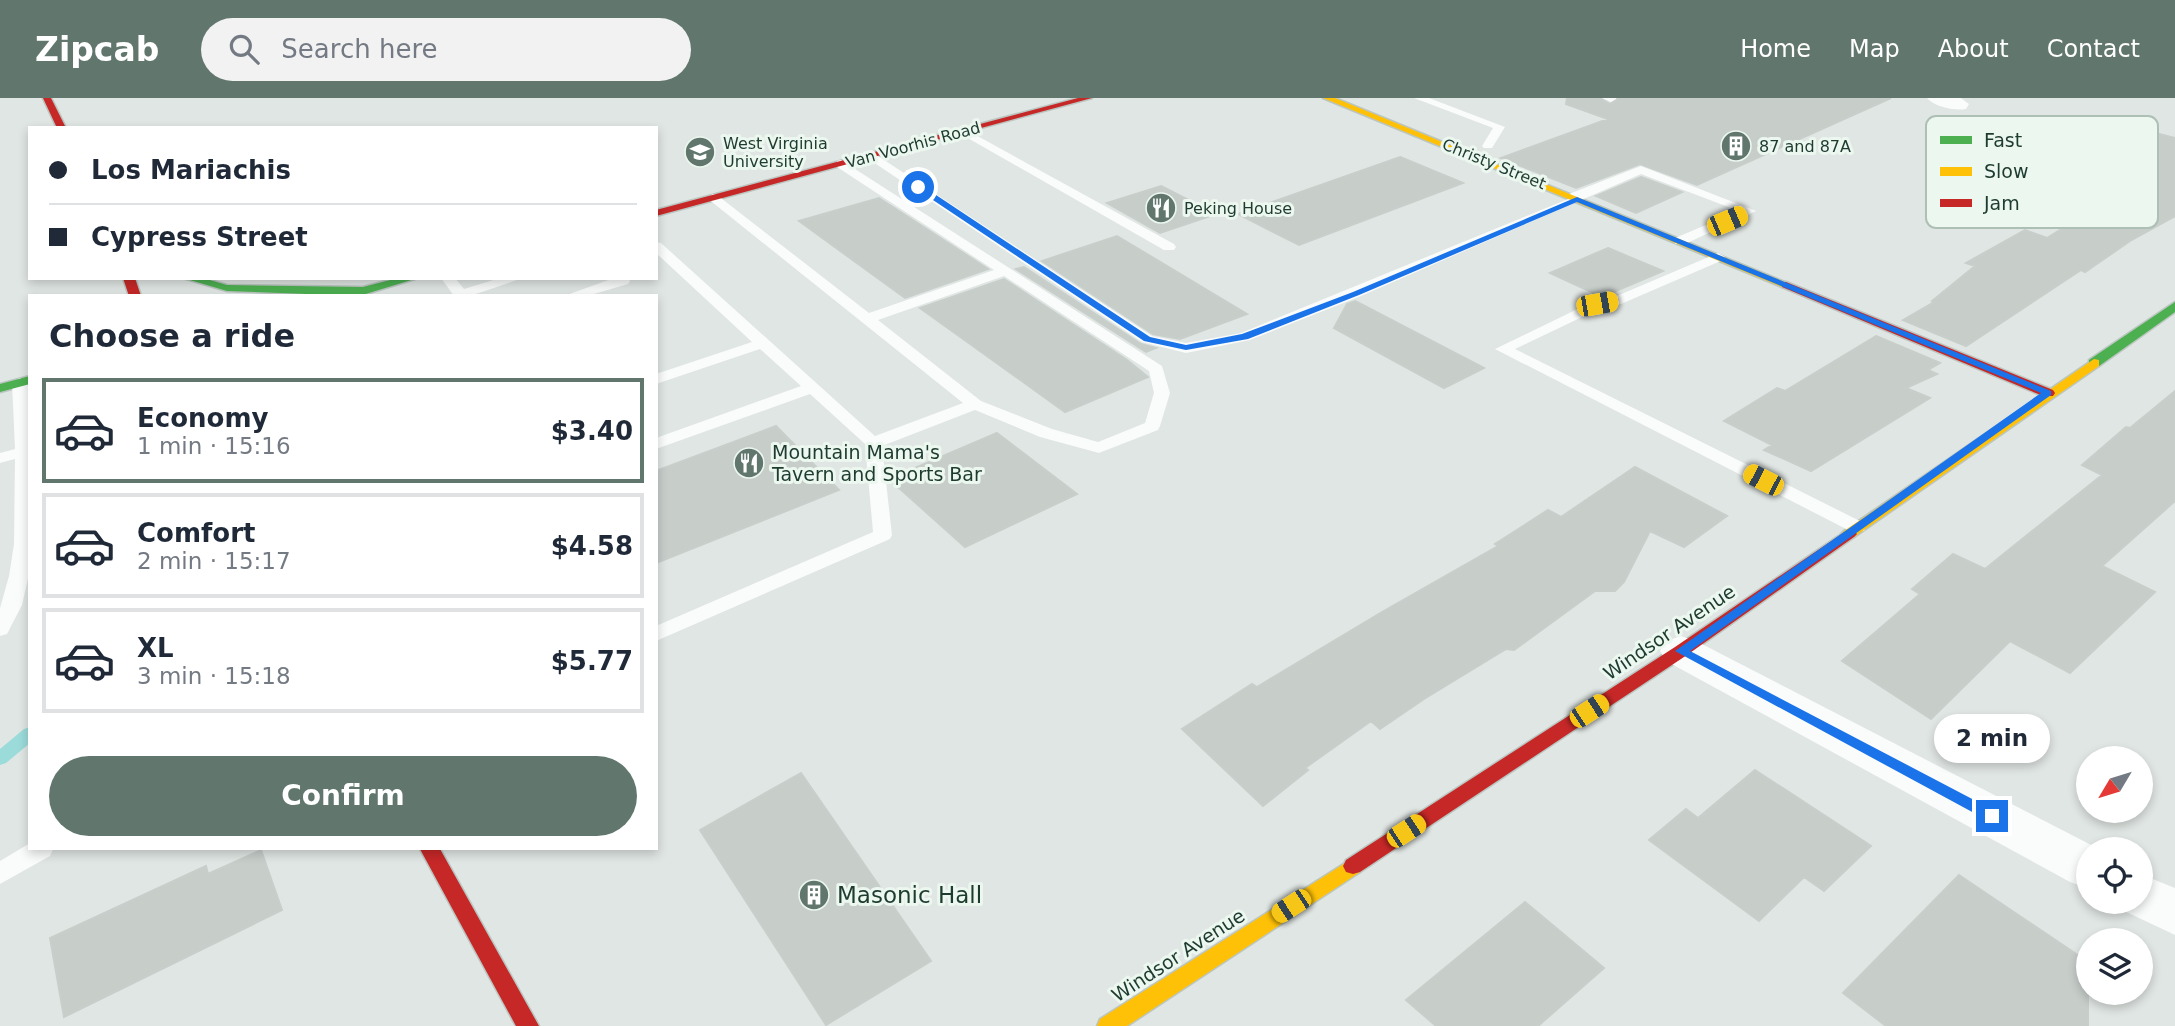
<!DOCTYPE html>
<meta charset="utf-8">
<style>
body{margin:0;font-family:"DejaVu Sans",sans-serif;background:#f2f2f3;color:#1f2937;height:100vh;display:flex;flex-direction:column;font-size:26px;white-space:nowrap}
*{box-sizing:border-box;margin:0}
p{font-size:23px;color:#747a83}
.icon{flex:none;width:38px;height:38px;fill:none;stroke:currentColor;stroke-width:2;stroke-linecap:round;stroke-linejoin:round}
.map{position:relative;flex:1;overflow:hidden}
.sheet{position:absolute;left:28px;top:196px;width:630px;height:556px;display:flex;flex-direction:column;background:#fff;border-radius:0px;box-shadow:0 4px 10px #0003}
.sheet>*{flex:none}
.top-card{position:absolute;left:28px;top:28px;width:630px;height:154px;border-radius:0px;box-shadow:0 4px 10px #0003;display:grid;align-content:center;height:154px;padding:0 21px;background:#fff}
.needle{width:46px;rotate:232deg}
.buttons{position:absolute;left:2076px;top:648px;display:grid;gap:14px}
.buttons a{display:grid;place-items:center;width:77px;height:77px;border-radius:50%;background:#fff;box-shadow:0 4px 10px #0003;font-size:35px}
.end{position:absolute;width:32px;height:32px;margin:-16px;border:9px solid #1a73e8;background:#fff;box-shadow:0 0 0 4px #fff}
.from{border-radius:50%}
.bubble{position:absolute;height:49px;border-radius:24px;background:#fff;box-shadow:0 4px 10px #0003;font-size:23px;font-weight:800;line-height:49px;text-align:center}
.car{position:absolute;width:21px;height:42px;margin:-21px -10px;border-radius:9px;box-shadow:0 0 5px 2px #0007;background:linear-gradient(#f5c518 24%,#345 0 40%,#f5c518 0 76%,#345 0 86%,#f5c518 0)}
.top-card b{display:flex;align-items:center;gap:24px;height:66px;font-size:26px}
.top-card b+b{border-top:2px solid #e0e1e3}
.top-card i{width:18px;height:18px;background:#1f2937}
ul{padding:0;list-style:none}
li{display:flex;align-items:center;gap:21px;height:105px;margin:0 14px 10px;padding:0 7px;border:4px solid #e0e1e3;border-radius:0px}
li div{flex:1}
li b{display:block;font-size:26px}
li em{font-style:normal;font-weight:800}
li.on{border-color:#61776d}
li>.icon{width:63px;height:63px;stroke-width:1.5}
h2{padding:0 21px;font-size:32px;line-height:84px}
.cta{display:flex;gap:14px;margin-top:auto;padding:14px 21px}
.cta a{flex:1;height:80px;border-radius:42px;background:#61776d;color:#fff;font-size:28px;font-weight:800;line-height:80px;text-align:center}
header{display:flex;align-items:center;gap:42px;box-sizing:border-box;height:98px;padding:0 35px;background:#61776d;color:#fff}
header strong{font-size:33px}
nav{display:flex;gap:38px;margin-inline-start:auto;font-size:24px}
.search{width:490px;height:63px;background:#f2f2f3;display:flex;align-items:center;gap:18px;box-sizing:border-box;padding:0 24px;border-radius:38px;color:#747a83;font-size:26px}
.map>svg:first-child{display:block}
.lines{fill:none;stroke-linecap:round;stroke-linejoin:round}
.stream{fill:#9bdbda;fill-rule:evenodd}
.building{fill:#c7ceca;stroke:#c8cfcb;stroke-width:2}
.fast-casing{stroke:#bbc6c1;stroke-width:3}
.slow-casing{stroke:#bbc6c1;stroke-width:3}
.jam-casing{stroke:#bbc6c1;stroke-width:3}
.lane{fill:#fafbfb;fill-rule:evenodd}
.street{fill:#fafbfb;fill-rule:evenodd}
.fast{fill:#4caf50;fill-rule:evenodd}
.slow{fill:#ffc107;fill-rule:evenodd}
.jam{fill:#c62828;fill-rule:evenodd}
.route{fill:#1a73e8}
.labels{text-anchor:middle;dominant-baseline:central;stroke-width:6;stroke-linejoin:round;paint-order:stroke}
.far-poi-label{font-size:16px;fill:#1d3b2e;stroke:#ecf7f0;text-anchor:start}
.far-street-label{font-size:16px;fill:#1d3b2e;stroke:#ecf7f0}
.poi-label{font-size:19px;fill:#1d3b2e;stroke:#ecf7f0;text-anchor:start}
.street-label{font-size:19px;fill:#1d3b2e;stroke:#ecf7f0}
.near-poi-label{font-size:23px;fill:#1d3b2e;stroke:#ecf7f0;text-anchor:start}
.key{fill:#ecf7f0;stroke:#aebfb6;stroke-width:2}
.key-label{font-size:19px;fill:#1d3b2e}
</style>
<header>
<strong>Zipcab</strong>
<div class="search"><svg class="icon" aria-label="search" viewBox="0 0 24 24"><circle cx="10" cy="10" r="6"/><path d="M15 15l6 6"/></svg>Search here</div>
<nav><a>Home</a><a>Map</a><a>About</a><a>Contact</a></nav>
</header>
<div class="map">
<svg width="2175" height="928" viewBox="0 0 2175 928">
<rect width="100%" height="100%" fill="#e0e6e3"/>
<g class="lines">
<path class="stream" d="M30 629V645L6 665 0 667V651L24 631Z"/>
</g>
<path class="building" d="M1567 0H1600L1610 6 1619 0H1891L1697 87 1640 66 1576 90 1501 60 1608 21 1566 6Z
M2136 30 2175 40V118L2130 143 2085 174 2081 172 1966 248 1903 222 1934 204 1932 203 1975 168 1966 165 2025 132 2047 140 2133 86 2096 76 2102 70 2078 62Z
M1400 59 1463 85 1299 147 1238 116Z
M1641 79 1682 94 1636 115 1596 98Z
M1161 88 1216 116 1160 135 1107 105Z
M879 100 988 171 905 200 799 123Z
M1117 138 1247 216 1180 241 1153 236 1042 163Z
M1608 150 1663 173 1602 199 1550 175Z
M1024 169 1141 246 1156 250 1146 254 1016 171Z
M1004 181 1127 262 1148 279 1065 314 920 210Z
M1355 203 1484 270 1444 290 1334 230 1347 206Z
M1876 238 1940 265 1928 272 1937 276 1906 290 1930 300 1811 373 1764 352 1772 347 1724 323 1777 290 1785 293Z
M2175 293V403L2102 468 2155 494 2070 575 2010 543 1931 621 1842 563 1920 496 1912 491 1953 456 1985 471 2102 377 2082 367 2126 329 2130 330Z
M776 328 839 392 656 465V373Z
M997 335 1077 396 965 449 889 381Z
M1635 369 1727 418 1684 449 1650 433 1624 484 1615 493H1595L1514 552 1506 551 1424 601 1380 631 1371 623 1305 670 1308 672 1263 708 1182 631 1252 586 1257 589 1382 514 1498 448 1495 446 1548 412 1561 419Z
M1755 672 1871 748 1824 793 1804 779 1759 823 1649 742 1686 711 1698 720Z
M801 675 931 863 826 927 700 732Z
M261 752 282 812 64 919 50 840 206 768 208 776Z
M1959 777 2088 864V928H1886L1843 895Z
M1525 804 1604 870 1538 928H1436L1406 902Z"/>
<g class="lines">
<g class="fast-casing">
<path id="fast" d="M183 180H203L227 187 363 189 398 180H418L359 198 227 193Z
M2175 204V214L2099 268H2089V262Z
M30 278V286L0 294V286Z"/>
</g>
<g class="slow-casing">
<path id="slow" d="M1323 0H1335L1792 187 1790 189H1782Z
M2094 261 2099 262V268L1854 439H1844L1841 436 1844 433Z
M1353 760 1360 762 1363 768 1360 774 1127 928H1097L1100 921Z"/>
</g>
<g class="jam-casing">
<path id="jam" d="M43 0H51L66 30H57Z
M1078 0H1092L656 118V112Z
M123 180H135L141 198H129Z
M1786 184 2053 292 2055 295 2053 298H2043L1782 189V185Z
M1849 431 1854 433 1857 436 1854 439 1687 557 1360 774 1353 776 1346 774 1343 768 1346 762 1675 549Z
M420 751H440L539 928H516Z"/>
</g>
<path class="lane" d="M1414 0H1429L1505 29 1492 50H1484L1482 48 1493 30Z
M1602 0H1616V1L1611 4Z
M963 30 1174 146 1176 149 1174 152H1164L959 35 957 33Z
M867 56H875L1152 238 1186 245 1241 235 1568 101 1569 96 1641 68 1756 113 1685 146H1675V140L1739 113 1641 76 1361 198 1250 242 1186 255 1142 244 867 60Z
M841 62 1162 268 1170 295 1160 328 1158 332 1099 355 1040 339 975 312 882 348 892 437 890 441 656 543V528L873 434 865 346 810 296 656 351V340L801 288 760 251 656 286V276L752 244 656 155V144L661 145 875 338 963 305 707 100 713 96 717 97 869 215 994 172 837 69V63ZM1004 178 1149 273 1154 295 1145 325 1098 344 1052 331 981 303 878 222Z
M1718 155 1725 159 1723 162 1621 206 1601 210 1515 251 1864 425 1866 429 1864 433H1850L1495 251 1592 204 1612 200Z
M441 180H455L464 191 500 180H523L470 198H454Z
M614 180H628L630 183 628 186 587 198H564Z
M20 280 28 285 30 472 22 507 7 536 0 538V510L9 478 14 446 15 361 0 365V355L15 351 12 285Z
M30 745V751H53L50 758 0 786V763Z"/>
<path class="street" d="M1927 0H1961L1969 6 1966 11C1954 13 1935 9 1927 0Z
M1681 538 1696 543 2099 751H2088V790L2070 784 1666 563 1660 553 1666 543Z
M2140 776 2175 790V837L2122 812 2118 803H2140Z"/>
<use href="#fast" class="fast"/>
<use href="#slow" class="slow"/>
<use href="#jam" class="jam"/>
</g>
<path class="route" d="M915 87H921L1150 239 1186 247 1242 236 1353 194 1577 99 2051 293V297L1690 553 1997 714V722H1987L1675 553 2041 295 1577 104 1359 197 1248 241 1186 252 1144 243 915 90Z"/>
<defs>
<g id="building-disc" transform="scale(1.575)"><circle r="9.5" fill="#61776d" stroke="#ecf7f0"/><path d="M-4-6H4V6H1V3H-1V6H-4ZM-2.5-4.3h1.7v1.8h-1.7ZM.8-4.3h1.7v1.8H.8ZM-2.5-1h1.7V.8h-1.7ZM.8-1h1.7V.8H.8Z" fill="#fff"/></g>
<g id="university-disc" transform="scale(1.575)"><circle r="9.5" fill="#61776d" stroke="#ecf7f0"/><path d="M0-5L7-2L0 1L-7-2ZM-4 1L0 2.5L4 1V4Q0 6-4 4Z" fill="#fff"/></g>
<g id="restaurant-disc" transform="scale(1.575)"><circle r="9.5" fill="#61776d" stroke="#ecf7f0"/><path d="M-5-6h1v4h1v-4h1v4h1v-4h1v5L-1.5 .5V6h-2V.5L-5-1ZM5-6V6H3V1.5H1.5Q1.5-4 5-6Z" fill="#fff"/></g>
</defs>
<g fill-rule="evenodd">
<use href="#building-disc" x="1736" y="48"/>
<use href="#university-disc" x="700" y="54"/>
<use href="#restaurant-disc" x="1161" y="110"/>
<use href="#restaurant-disc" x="749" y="365"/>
<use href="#building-disc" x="814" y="797"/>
</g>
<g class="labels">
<g class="far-poi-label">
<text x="723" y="45">West Virginia<tspan x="723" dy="18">University</tspan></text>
<text x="1759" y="48">87 and 87A</text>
<text x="1184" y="110">Peking House</text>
</g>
<g class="far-street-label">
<text transform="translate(913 47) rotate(-15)">Van Voorhis Road</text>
<text transform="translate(1494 66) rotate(22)">Christy Street</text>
</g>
<g class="poi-label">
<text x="772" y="354">Mountain Mama's<tspan x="772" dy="22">Tavern and Sports Bar</tspan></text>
</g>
<g class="street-label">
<text transform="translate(1669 534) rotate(-34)">Windsor Avenue</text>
<text transform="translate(1178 857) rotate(-33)">Windsor Avenue</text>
</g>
<g class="near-poi-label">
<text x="837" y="797">Masonic Hall</text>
</g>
</g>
<rect x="1926" y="18" width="232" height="112" rx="10" class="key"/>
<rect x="1940" y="38" width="32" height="8" fill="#4caf50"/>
<rect x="1940" y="69" width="32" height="9" fill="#ffc107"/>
<rect x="1940" y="101" width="32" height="8" fill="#c62828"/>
<g class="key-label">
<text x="1984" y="49">Fast</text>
<text x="1984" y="80">Slow</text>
<text x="1984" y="112">Jam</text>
</g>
</svg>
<div class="buttons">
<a><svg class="needle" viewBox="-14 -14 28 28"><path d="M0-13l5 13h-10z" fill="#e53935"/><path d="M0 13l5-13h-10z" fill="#747a83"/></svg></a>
<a><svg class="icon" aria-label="locate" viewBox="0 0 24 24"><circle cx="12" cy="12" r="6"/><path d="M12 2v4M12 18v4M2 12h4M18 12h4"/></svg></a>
<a><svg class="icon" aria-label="layers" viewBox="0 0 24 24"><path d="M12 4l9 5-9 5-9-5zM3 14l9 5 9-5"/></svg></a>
</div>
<i class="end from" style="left:918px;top:89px"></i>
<i class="end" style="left:1992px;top:718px"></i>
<div class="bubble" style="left:1934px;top:616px;width:116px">2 min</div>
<i class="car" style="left:1727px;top:123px;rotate:67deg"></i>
<i class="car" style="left:1597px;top:206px;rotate:80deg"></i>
<i class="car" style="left:1763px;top:382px;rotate:297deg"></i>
<i class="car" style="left:1589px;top:613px;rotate:57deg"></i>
<i class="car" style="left:1406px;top:733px;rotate:57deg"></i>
<i class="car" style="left:1291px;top:808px;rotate:237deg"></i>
<div class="top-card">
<b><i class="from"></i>Los Mariachis</b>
<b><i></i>Cypress Street</b>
</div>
<section class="sheet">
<h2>Choose a ride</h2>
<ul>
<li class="on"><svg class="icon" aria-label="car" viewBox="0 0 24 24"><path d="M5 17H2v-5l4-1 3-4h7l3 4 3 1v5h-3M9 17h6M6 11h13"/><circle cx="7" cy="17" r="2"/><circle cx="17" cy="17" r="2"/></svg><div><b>Economy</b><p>1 min · 15:16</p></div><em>$3.40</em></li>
<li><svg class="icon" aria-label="car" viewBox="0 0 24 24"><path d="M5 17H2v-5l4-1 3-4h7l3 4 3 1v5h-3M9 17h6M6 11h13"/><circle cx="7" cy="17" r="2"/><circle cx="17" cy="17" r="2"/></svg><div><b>Comfort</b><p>2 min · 15:17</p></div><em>$4.58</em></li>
<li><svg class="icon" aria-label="car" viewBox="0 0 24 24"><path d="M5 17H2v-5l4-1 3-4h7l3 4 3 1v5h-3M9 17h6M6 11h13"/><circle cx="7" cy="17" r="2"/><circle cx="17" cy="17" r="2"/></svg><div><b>XL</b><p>3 min · 15:18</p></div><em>$5.77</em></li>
</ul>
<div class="cta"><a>Confirm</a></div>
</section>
</div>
